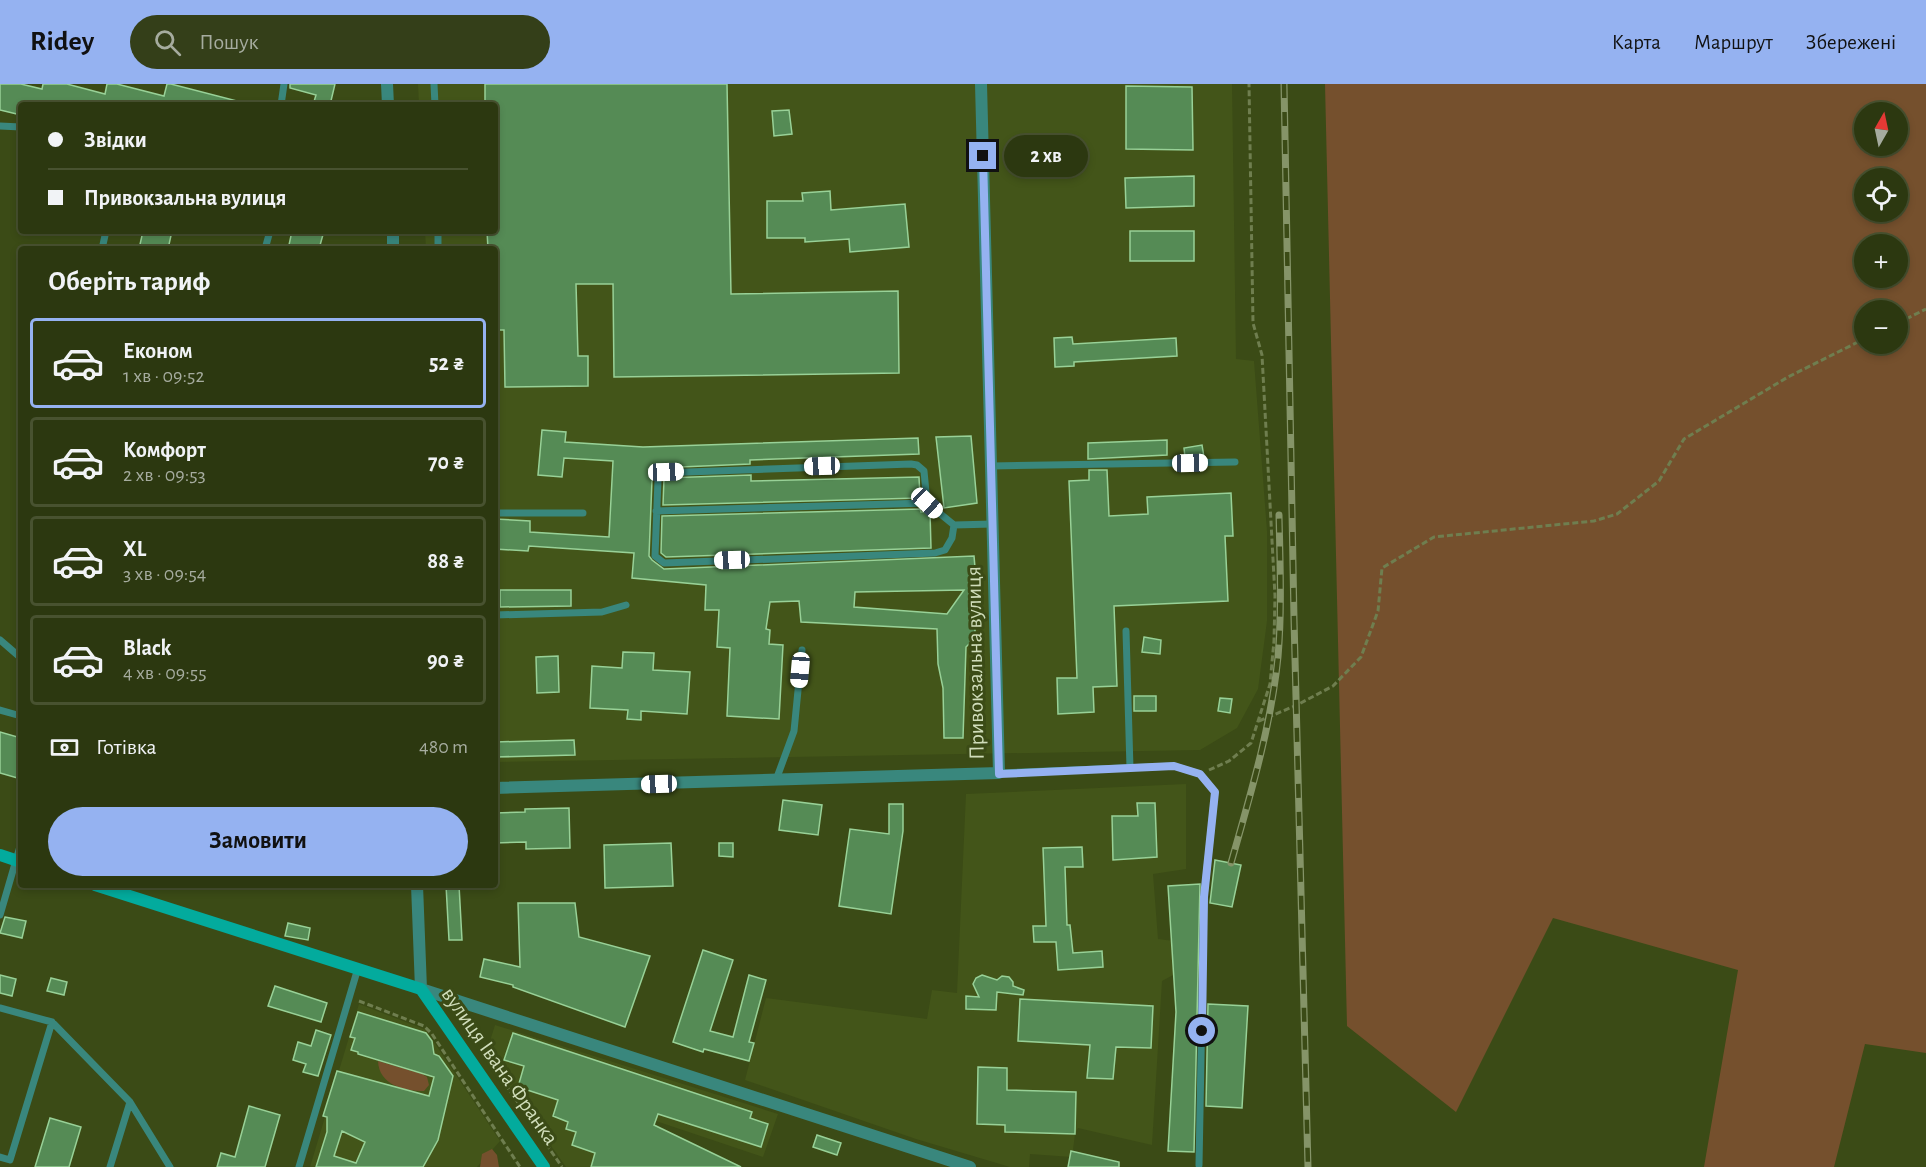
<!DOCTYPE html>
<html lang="uk">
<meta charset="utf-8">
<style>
body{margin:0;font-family:"Alegreya Sans",sans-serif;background:#343f19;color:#f1f3f6;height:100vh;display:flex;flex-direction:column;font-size:22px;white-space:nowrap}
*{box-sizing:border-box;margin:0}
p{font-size:20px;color:#a6ac9f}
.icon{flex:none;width:33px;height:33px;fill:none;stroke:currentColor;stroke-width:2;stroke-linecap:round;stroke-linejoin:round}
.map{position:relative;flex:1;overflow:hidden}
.drawer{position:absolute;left:18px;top:162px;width:480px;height:642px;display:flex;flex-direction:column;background:#2c3810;border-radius:6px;box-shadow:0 3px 9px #0003,0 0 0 2px #485230}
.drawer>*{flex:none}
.top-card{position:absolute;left:18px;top:18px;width:480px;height:132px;border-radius:6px;box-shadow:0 3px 9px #0003,0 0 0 2px #485230;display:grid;align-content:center;height:132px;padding:0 30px;background:#2c3810}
.needle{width:39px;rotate:9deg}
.controls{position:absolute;left:1854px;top:18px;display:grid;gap:12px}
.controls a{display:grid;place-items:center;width:54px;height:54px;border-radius:50%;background:#2c3810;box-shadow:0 3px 9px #0003,0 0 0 2px #485230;font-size:30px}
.end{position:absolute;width:27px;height:27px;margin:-14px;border:8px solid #95b2f1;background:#111;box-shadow:0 0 0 3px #111}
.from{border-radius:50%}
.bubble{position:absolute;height:42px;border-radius:21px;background:#2c3810;box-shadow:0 3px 9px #0003,0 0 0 2px #485230;font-size:20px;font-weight:700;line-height:42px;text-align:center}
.car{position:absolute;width:18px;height:36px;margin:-18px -9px;border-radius:8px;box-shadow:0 0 4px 2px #0007;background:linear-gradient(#fff 24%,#345 0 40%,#fff 0 76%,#345 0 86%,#fff 0)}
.top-card b{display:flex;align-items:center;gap:21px;height:57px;font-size:22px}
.top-card b+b{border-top:2px solid #485230}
.top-card i{width:15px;height:15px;background:#f1f3f6}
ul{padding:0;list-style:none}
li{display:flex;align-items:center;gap:18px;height:90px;margin:0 12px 9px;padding:0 18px;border:3px solid #485230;border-radius:6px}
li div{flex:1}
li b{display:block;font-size:22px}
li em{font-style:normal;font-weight:700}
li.selected{border-color:#95b2f1}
li>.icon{width:54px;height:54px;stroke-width:1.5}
h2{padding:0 30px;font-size:27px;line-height:72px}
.pay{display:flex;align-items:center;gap:15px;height:66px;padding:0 30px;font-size:22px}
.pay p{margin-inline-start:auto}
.action{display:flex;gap:12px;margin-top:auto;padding:12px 30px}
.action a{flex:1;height:69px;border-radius:36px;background:#95b2f1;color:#111;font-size:24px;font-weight:700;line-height:69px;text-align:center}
header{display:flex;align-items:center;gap:36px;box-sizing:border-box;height:84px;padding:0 30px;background:#95b2f1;color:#111}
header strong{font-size:28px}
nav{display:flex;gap:33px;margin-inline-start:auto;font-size:21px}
.search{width:420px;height:54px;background:#343f19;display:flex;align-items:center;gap:15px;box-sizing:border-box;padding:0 21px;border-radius:33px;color:#a6ac9f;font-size:22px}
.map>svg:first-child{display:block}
.built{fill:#435519}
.green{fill:#75502d;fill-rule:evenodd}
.building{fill:#558b55;stroke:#98d197;stroke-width:1.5;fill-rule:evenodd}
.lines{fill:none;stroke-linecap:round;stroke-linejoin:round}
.path{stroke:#6f7e4f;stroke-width:3;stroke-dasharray:6 3;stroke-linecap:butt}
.lane{stroke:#39877d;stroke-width:7}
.street{stroke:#39877d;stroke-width:12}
.secondary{stroke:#03ab9d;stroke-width:12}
.rail-casing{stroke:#859468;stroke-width:7}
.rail{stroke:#3b4b16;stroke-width:4.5;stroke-dasharray:14;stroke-linecap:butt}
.route{stroke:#95b2f1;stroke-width:8}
.labels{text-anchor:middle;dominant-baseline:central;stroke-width:6;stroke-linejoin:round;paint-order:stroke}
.street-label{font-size:22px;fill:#d0ddba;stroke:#3b4b16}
</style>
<header>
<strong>Ridey</strong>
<div class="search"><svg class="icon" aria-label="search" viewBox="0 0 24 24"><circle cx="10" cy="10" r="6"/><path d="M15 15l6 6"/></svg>Пошук</div>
<nav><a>Карта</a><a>Маршрут</a><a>Збережені</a></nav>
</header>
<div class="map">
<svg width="1926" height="1083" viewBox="0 0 1926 1083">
<rect width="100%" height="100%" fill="#3b4b16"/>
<path class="built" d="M418 0H1232L1236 275 1254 277 1267 447V537L1258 605 1237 644 1200 666 495 678V165H426L425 147H495V21H419Z
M1186 700V785L1153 790 1158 855 1174 857 1175 890 1162 897 1152 1061 1078 1044 1075 1050 1072 1073 1030 1070 1029 1083H1010L916 1055 745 996 766 914 927 935 932 906 957 909 966 710Z
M359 920 426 946 500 1057 477 1083H310Z
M495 941 778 1030 763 1073 653 1036 631 1083H566L486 970Z"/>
<path class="green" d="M1325 0H1926V969L1865 960 1834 1083H1704L1738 886 1553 834 1456 1028 1347 942ZM1864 28H1898V62H1864ZM1864 94H1898V128H1864ZM1864 160H1898V194H1864ZM1864 226H1898V260H1864Z
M378 977 422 990 427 993 429 1001 424 1007C404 1007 379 1001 378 977Z
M492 1065 497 1071 499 1083H480L482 1070Z"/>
<path class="building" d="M0 0H21L42 5 43 0H67L105 10 107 0H117L164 12 167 0H171L237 17 236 21H21V31L0 26Z
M290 0H335L330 21H313L316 11 290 4Z
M485 0H727L731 210 898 207 899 289 614 293 613 200H576L578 272H588V302L505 303 504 246H495V165H488L487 147H495V21H485Z
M1126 2 1192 3 1193 66 1126 65Z
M789 26 792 50 774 52 772 27Z
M1194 92V122L1126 124 1125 94Z
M830 107 831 126 905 120 909 163 850 168 849 155 805 158V154H767V117H803L802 109Z
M143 147H172L168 165H139Z
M292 147H324L319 165H306L289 161Z
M1130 147H1194V177H1130Z
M1072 253 1073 260 1176 254 1177 272 1074 278V282L1055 283 1054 254Z
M542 346 566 348 565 358 643 363 918 354 919 370 750 376V380L657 384 652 396 649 472 652 476 664 485 974 472 977 506H975V554L966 563 963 654H944L943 604 938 580 937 545 801 538 799 517 770 518 766 545 770 546 769 560 783 561 779 635 727 632 730 564 717 563 719 526H705L706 501 632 494 634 469 529 462 528 467 495 465V435L530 437V448L609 453 613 377 564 374 562 393 538 391ZM964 506 947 530 854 523 855 508Z
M971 352 977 419 944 424 936 353Z
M1167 356V371L1088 375V359Z
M1202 361 1204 373H1185L1184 364Z
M1089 386H1107L1109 432 1148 430 1147 413 1231 409 1233 452H1225L1228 517 1114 522 1117 602 1093 603 1094 628 1058 630 1057 594H1077L1069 397 1089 396Z
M751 391V397L919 393 920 414 663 421 664 394Z
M920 425 921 428H930L931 464 666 473 661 469 662 432Z
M500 506H571V522L500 523Z
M1144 553 1161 556 1160 570 1142 568Z
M623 568 654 569 653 586 690 588 687 630 641 627V636L627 635 628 626 590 624 592 582 622 584Z
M558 572 559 608 537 609 536 573Z
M1134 612H1156V627H1134Z
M1220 614 1232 615 1230 629 1218 627Z
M0 648 21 654V695L0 689Z
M574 656 575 671 495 673V658Z
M783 716 822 721 818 751 779 746Z
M1137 719H1155L1157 773 1113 776 1112 732H1138Z
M889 720H903V747L891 830 839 822 850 745 889 750Z
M569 724 570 764 526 765V758L495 759V729L525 728V725Z
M671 759 673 802 605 804 604 761Z
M719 759H733V773L719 772Z
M1082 763 1083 783H1065L1067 841H1070L1073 869 1102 867 1103 883 1058 886 1056 858H1034L1033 842H1046L1043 764Z
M1215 776 1241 781 1232 823 1210 819Z
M1200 800 1194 1068 1168 1067 1176 928 1168 802Z
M446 801H459L462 856H449Z
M518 819H575L579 853 650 872 625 943 513 903V901L480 893 484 875 520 883Z
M5 833 26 837 22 854 0 849Z
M288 839 310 844 308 856 285 852Z
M703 866 733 876 710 947 733 953 749 891 766 896 749 958 754 959 749 977 704 965 703 968 673 958Z
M0 891 16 895 12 912 0 909Z
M982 891 997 896 1002 892 1009 893 1013 898V902L1024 906 1023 911 997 908 996 926 966 925V912L979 913 973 900 976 894Z
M51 894 67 898 64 911 47 907Z
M275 902 327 919 321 938 268 922Z
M1020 915 1153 922 1151 964 1116 963 1113 995 1087 994 1090 961 1018 957Z
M1208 920 1248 922 1242 1024 1206 1022Z
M358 928 426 949 432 957 434 970 439 972 453 992 438 1056 423 1083H316L327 1048V1033L323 1032 337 987 429 1012 434 993 358 970V968L351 966 355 954 350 953ZM342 1047 365 1058 356 1079 334 1072Z
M316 946 331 951 318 992 303 988 306 980 293 976 298 958 311 962Z
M513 949 752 1028 750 1034 768 1040 761 1063 658 1030 654 1041 741 1083H591L595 1069 572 1061 576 1048 566 1045 568 1038 553 1032 558 1016 518 1003 524 982 504 976Z
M978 983 1007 984V1006L1076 1008 1075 1050 1005 1048V1041L977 1040Z
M249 1022 280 1031 265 1083H217L221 1069 235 1073Z
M50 1034 81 1043 69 1083H35Z
M817 1051 841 1059 837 1071 813 1063Z
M1071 1067 1119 1078V1083H1068Z"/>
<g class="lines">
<path class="path" d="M1898 239 1926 225
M1259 637 1297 621 1333 602 1361 573 1378 527 1382 484 1434 453 1594 437 1617 430 1659 397 1684 355 1788 293 1864 255
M1209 686 1229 677 1251 659 1270 600 1274 557 1275 512 1262 271 1253 239 1249 0
M359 917 424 942 432 950 520 1083
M480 963 562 1083"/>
<path class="lane" d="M434 0 435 21
M281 21 284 0
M0 42 21 43
M438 147V165
M102 165 106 147
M265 165 270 147
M911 380 917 381 924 387 927 419 954 441 952 454 945 466 935 469 664 479 655 472 658 396 660 389Z
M991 382 1235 378
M656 427 927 419
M495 429H583
M954 441 993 440
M495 531 602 528 626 521
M1126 547 1130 684
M0 556 21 574
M0 626 21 632
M999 689 1174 682 1200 690 1215 708 1204 813 1199 1081
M776 696 794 647 802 566
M0 831 21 759
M0 924 52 938 130 1018 170 1083
M0 1073 10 1076 52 938
M110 1083 130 1018
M299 1083 358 884"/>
<path class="street" d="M387 0 388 21
M393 147V165
M495 704 999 689 981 0
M417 801 421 905 970 1083"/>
<path class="secondary" d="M0 771 21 778
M95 801 421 905 544 1083"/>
<g class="rail-casing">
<path id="rail" d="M1284 0 1294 535 1308 1083
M1231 779C1250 712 1271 643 1278 573 1282 526 1280 478 1279 431"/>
</g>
<use href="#rail" class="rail"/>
</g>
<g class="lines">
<path class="route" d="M983 72 999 690 1174 682 1200 690 1215 708 1204 813 1202 947"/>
</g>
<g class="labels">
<g class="street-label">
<text transform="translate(975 579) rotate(-91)">Привокзальна вулиця</text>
<text transform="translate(500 982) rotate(55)">вулиця Івана Франка</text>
</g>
</g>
</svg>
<div class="controls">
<a><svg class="needle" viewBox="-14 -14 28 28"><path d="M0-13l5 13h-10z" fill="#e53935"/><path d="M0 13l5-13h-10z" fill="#a6ac9f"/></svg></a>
<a><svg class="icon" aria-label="locate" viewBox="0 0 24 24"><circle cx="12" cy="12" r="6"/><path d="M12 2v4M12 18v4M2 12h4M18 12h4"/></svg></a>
<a>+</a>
<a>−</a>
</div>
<i class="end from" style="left:1202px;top:947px"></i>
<i class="end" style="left:983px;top:72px"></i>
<div class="bubble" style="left:1004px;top:51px;width:84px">2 хв</div>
<i class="car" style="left:1190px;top:379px;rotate:89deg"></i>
<i class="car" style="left:822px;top:382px;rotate:268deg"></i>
<i class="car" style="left:666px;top:388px;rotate:88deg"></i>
<i class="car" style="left:927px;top:419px;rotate:133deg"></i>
<i class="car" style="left:732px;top:476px;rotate:268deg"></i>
<i class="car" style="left:800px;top:586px;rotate:185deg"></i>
<i class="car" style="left:659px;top:700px;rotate:268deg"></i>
<div class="top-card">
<b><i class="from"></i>Звідки</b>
<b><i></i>Привокзальна вулиця</b>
</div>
<section class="drawer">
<h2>Оберіть тариф</h2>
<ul>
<li class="selected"><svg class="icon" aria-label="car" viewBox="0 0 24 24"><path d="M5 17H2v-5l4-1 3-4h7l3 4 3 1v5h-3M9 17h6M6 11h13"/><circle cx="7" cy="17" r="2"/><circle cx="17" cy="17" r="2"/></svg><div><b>Економ</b><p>1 хв · 09:52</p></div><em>52 ₴</em></li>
<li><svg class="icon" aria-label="car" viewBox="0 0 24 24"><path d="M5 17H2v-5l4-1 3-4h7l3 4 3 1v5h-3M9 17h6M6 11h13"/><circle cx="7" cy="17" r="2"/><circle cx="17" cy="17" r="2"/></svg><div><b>Комфорт</b><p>2 хв · 09:53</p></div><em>70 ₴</em></li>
<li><svg class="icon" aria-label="car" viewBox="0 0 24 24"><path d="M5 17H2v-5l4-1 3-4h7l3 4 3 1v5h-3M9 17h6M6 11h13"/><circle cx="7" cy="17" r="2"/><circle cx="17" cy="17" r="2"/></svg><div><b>XL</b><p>3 хв · 09:54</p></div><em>88 ₴</em></li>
<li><svg class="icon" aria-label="car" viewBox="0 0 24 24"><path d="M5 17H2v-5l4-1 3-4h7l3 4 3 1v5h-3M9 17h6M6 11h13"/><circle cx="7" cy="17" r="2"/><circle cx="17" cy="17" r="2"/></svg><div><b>Black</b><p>4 хв · 09:55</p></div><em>90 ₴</em></li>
</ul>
<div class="pay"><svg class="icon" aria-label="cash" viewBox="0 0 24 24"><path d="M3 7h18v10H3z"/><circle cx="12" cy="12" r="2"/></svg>Готівка<p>480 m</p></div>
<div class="action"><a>Замовити</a></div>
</section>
</div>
